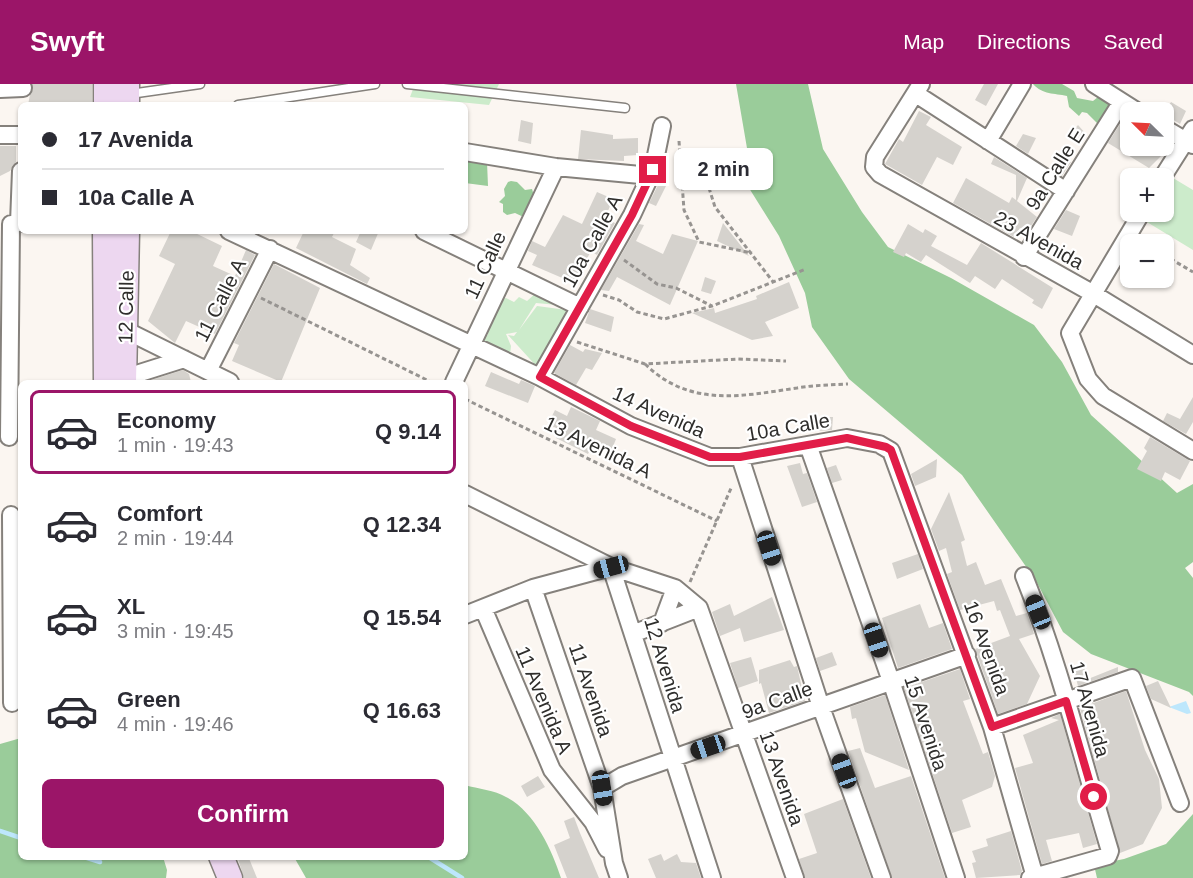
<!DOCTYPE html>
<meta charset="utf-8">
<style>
body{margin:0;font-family:Arial,sans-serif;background:#f2f2f3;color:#2b2b33;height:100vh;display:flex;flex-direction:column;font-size:22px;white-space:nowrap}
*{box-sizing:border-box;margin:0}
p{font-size:20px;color:#7c7c81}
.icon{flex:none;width:33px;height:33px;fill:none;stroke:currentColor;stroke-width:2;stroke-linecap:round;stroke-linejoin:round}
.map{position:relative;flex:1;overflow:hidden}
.drawer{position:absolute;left:18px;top:296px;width:450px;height:480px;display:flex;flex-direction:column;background:#fff;border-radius:9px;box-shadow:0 2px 4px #0004}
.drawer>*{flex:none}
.banner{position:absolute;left:18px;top:18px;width:450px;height:132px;border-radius:9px;box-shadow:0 2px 4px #0004;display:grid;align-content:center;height:132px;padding:0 24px;background:#fff}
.needle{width:39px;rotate:294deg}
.tools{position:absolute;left:1120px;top:18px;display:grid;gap:12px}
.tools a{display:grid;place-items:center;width:54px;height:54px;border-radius:9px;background:#fff;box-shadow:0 2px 4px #0004;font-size:30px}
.end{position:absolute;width:27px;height:27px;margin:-14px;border:8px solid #e11d48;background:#fff;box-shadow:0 0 0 3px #fff}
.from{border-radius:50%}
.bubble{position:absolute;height:42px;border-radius:9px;background:#fff;box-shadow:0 2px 4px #0004;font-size:20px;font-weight:800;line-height:42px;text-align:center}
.car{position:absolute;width:18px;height:36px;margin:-18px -9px;border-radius:8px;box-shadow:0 0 4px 2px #0007;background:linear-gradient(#222 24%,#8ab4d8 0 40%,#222 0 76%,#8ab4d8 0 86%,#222 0)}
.banner b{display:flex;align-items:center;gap:21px;height:57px;font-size:22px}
.banner b+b{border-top:2px solid #e1e1e2}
.banner i{width:15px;height:15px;background:#2b2b33}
ul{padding:10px 0 0;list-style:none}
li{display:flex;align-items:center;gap:18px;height:84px;margin:0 12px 9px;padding:0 12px;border:3px solid transparent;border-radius:9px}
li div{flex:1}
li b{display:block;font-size:22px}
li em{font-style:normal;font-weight:800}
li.on{border-color:#9b1568}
li>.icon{width:54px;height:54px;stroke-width:1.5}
.cta{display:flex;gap:12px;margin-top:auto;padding:12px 24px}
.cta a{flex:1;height:69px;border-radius:9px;background:#9b1568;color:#fff;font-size:24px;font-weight:800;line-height:69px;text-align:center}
header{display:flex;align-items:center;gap:36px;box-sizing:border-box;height:84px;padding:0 30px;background:#9b1568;color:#fff}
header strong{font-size:28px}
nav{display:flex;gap:33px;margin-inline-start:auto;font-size:21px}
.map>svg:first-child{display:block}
.green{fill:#ccebcb}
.forest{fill:#9acc9a}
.water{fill:#bde7fc}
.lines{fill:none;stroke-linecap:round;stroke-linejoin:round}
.stream{stroke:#bde7fc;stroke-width:4.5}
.building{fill:#d5d2cd}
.service-casing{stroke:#85817c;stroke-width:11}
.minor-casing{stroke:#85817c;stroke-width:20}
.secondary-casing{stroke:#85817c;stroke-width:27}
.path{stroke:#979491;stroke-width:3;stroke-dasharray:4.5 3;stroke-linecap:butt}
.service{stroke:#fff;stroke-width:8}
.minor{stroke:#fff;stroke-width:16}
.secondary{stroke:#edd7f0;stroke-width:24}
.route{stroke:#e11d48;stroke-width:8}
.labels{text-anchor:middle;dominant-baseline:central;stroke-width:4.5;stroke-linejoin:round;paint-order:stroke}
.street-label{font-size:20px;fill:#2f2e2c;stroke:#fff}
</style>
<header>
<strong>Swyft</strong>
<nav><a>Map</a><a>Directions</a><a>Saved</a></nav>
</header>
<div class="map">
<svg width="1193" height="794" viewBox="0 0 1193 794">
<rect width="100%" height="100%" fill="#fbf6f1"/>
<path class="green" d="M415 0H499L489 21 410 13Z
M1168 91 1193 106V166L1142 135 1146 128H1164V97Z
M537 208 568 222 536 219 519 246 537 222 567 226 539 285 508 251 514 252 517 248 506 250 511 262 510 271 487 277 476 273 475 269 484 252 488 251 487 246 499 216 506 214 514 218 519 213 527 217Z"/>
<path class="forest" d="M736 0H808L823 65 862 128 888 163 951 194 1034 241 1062 278 1091 331 1177 409 1193 400V478L1185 484 1193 494V612L1189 608 1091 570 1063 548 1036 497 962 391 849 295 812 243 805 209 779 152 749 104 748 70Z
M1033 0H1062L1074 7 1077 14 1093 17 1098 13 1115 20 1101 43 1087 29 1082 28 1079 32 1069 23 1067 12C1054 9 1043 11 1033 0Z
M469 73 487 78 488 102 465 99V82Z
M511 97 517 98 525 106 532 105 535 115 530 136 515 129 507 131 503 128V120L499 118 505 112 504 105 508 98Z
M21 654V772L163 773 167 786 166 794H0V660Z
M465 701C478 705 495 706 506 713 534 727 552 766 561 794H306L294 773 465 772Z
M1193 730V794H1097L1094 781 1124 775 1166 760Z"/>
<path class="water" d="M1186 617 1191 629 1187 630 1169 623Z"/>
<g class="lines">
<path class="stream" d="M0 747 21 754
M81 772 100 778
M427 772 462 794"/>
</g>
<path class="building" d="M32 0H92V21H28Z
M984 0H998L986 22 975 16Z
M1171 18 1186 27 1180 40 1164 30Z
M919 27 931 33 926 41 962 63 953 81 937 73 922 101 885 80 899 55 903 58Z
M1125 32 1131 36V62H1153L1162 71 1149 84 1108 59Z
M521 36 533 39 531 60 518 57Z
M1078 41 1086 50 1080 59 1068 53Z
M581 46 613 51V55L638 54V71L624 72V77L578 75Z
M1023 50 1036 54 1028 70 1016 62Z
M0 62H16V78L10 87 0 92Z
M994 73 1027 94 1017 117 1037 133 1027 148 1020 144 1014 153 953 119 966 94 1009 119 1012 113 1016 116V91L991 80Z
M1060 76 1071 78 1062 92 1054 87Z
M660 97 667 100 656 122 649 119Z
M597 108 613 115 605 134 615 139 597 171 591 167 574 199 532 181 537 171 528 167 532 157 545 163 563 131 582 140Z
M1066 126 1080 132 1072 152 1054 145Z
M723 139 749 172 717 157Z
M639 140 644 141 636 157 663 170 672 150 698 157 670 221 617 193 609 207 601 206Z
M908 140 923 149 925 145 937 152 931 162 967 181 981 159 1053 204 1042 225 1032 219 1034 216 1002 195 995 205 975 192 970 199 926 171 921 178 906 169 904 173 893 168Z
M171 147H191L222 162 213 182 235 192 246 166 255 171 215 250 186 237 175 259 148 237 175 180 159 172Z
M304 147H335L332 153 356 165 350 181 370 194 367 200 296 164Z
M361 147H379L371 166 356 158Z
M274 180 320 204 281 298 232 277 239 261 234 259Z
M705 193 716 197 711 210 701 207Z
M789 198 799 224 765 238 773 252 752 256 692 229 714 224 715 229 757 215 756 212Z
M590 225 614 233 611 248 585 239Z
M570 261 583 268 585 265 602 269 592 286 586 284 576 301 554 289Z
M183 286 189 290 191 298H145Z
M491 288 519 300 521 296 535 302 528 319 485 302Z
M1193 313V338L1186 350 1163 337 1167 329 1180 335Z
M571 323 600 337 596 346 616 355 612 365 594 358 588 370 556 354 559 346 548 340 555 326 567 332Z
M819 333H833L832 346 818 347Z
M1150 353 1190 377 1180 396 1165 388 1161 397 1137 385 1147 367 1144 364Z
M937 375 936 393 915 402 911 390Z
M800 379 803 390 807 389 817 418 802 423 787 382Z
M836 381 842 396 832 399 827 384Z
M949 408 965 456 961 458 967 482 976 478 985 501 1001 495 1016 532 1027 529 1034 550 1019 555 1040 592 1027 620 998 630 975 565 1010 552 1000 526 997 527 994 517 960 526 947 490 952 488 946 464 939 467 931 445Z
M918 470 923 485 897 495 892 479Z
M772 513 784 546 744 558 740 544 720 552 712 528 730 520 734 532Z
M920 520 929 544 943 539 952 565 898 584 882 534Z
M832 568 837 581 820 587 816 574Z
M751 573 758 597 738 604 730 579Z
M790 576 794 583 797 582 805 617 769 629 761 599 759 600V586Z
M1084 582 1088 595 1118 583V588L1078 602 1074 587Z
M960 585 970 615 963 617 983 670 988 668 995 692 992 703 962 716 971 743 952 749 904 604Z
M1158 597 1171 624 1151 615 1146 602Z
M1126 607 1145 666 1159 695 1162 724 1143 760 1120 769 1080 624Z
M885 611 909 686 865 668 856 634 852 635 850 623Z
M1060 630 1097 760 1083 764 1079 749 1046 756 1052 777 1042 780 1015 684 1033 679 1023 651 1059 636 1051 634Z
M860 664 875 704 911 692 945 794H892L848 667Z
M538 692 545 703 527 713 521 702Z
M843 715 871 794H805L799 775 817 769 804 730Z
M574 733 580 749 599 794H567L554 761 570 754 564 737Z
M1011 747 1022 787 1020 791 976 794 972 779 976 778 972 767 988 762 986 755Z
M661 770 664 777 677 770 681 778 696 779 701 794H656L648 775Z
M237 772H248L257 794H244Z"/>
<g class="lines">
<g class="service-casing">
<path id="service" d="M407 0 625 24
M130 10 200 0
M238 21 375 0"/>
</g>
<g class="minor-casing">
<path id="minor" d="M921 0 875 73 874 83 880 90 1092 209 1193 271
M1094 0 1138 28
M0 5 23 4
M916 10 1066 107
M1164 44 1193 61
M0 51H21
M988 57 1022 0
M465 68 556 83 651 92
M1162 94 1193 45
M1142 128 1070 249 1088 295 1103 312 1193 367
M19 139 21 87
M229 147 540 293 631 342 710 373H740L847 354 879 360 891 367 992 643 1035 793
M424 147 580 223
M1024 173 1121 19
M117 246H125L230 298
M208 287 270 165
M540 293 632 131 653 86 662 42
M124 294 184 275
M454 298 556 83
M9 353 11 140
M808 361 892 600 956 794
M740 373 821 623 882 794
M465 410 611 483 675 504 699 524 795 794
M11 431 12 619
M1024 492C1060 581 1082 675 1110 767L1108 772 1030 794
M533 504 602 704 614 779 619 794
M483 524 552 686 593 738 607 765
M465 531 533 504 611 483 712 794
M662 539 675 504
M635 549 699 524
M992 643 1132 594 1180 719
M602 704 622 692 967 571"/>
</g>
<g class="secondary-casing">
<path id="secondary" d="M127 0V21
M106 21V0
M105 147 106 298
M124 298 127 147
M221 772 230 794"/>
</g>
<path class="path" d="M679 57 684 126 699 158 752 169
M709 104 715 123 774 199
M1164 171 1193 188
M624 176 657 200 676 204 712 222
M603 211 619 216 637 228 664 235 712 222 806 185
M261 214 431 298
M577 258 645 280 738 275 786 277
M645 280C690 324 742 312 797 304 814 301 831 301 848 300
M465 315 717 437
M690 498 732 402"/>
<use href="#service" class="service"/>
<use href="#minor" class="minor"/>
<use href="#secondary" class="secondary"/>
</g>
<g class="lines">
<path class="route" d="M653 86 632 131 540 293 631 342 710 373H740L847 354 886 363 891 366 992 643 1066 617 1094 713"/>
</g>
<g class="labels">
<g class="street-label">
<text transform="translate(1055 85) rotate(-58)">9a Calle E</text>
<text transform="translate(1039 156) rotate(29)">23 Avenida</text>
<text transform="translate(592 157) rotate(-61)">10a Calle A</text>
<text transform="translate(485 181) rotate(-65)">11 Calle</text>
<text transform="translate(220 216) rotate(-63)">11 Calle A</text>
<text transform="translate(126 223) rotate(-89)">12 Calle</text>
<text transform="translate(659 328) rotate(24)">14 Avenida</text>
<text transform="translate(788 343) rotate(-10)">10a Calle</text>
<text transform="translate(598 363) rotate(26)">13 Avenida A</text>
<text transform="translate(987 564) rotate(70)">16 Avenida</text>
<text transform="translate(665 581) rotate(73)">12 Avenida</text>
<text transform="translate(591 606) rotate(71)">11 Avenida</text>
<text transform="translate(544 616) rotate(67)">11 Avenida A</text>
<text transform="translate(777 616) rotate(-20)">9a Calle</text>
<text transform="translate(1090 625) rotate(74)">17 Avenida</text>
<text transform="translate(926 639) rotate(72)">15 Avenida</text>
<text transform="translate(782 694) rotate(71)">13 Avenida</text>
</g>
</g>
</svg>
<div class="tools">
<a><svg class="needle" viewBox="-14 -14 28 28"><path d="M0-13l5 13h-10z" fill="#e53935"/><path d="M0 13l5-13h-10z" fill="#7c7c81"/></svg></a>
<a>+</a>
<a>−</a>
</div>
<i class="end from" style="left:1094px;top:713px"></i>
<i class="end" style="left:653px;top:86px"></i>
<div class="bubble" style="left:674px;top:64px;width:99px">2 min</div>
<i class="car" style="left:769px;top:464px;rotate:162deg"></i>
<i class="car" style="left:611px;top:483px;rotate:255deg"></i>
<i class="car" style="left:1038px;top:528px;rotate:338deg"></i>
<i class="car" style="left:876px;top:556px;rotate:161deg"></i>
<i class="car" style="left:708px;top:663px;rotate:251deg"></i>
<i class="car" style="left:844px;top:687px;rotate:340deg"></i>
<i class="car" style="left:602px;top:704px;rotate:171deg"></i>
<div class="banner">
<b><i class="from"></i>17 Avenida</b>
<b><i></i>10a Calle A</b>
</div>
<section class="drawer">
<ul>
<li class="on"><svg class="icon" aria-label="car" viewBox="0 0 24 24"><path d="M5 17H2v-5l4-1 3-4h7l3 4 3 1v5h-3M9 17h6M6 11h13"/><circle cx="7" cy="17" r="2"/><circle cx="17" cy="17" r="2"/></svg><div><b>Economy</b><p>1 min · 19:43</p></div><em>Q 9.14</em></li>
<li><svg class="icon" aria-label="car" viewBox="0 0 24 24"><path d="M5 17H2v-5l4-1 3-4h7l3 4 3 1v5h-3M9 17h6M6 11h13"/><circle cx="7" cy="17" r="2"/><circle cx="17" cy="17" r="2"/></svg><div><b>Comfort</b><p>2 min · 19:44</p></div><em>Q 12.34</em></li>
<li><svg class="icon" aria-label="car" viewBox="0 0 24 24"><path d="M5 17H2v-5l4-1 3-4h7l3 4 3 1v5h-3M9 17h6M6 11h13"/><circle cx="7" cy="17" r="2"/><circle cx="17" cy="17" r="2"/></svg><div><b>XL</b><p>3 min · 19:45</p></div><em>Q 15.54</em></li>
<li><svg class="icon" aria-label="car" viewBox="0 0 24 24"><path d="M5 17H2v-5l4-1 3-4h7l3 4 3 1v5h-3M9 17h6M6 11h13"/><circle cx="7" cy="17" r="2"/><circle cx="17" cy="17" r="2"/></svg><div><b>Green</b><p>4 min · 19:46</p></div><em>Q 16.63</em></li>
</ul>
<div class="cta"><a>Confirm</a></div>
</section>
</div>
